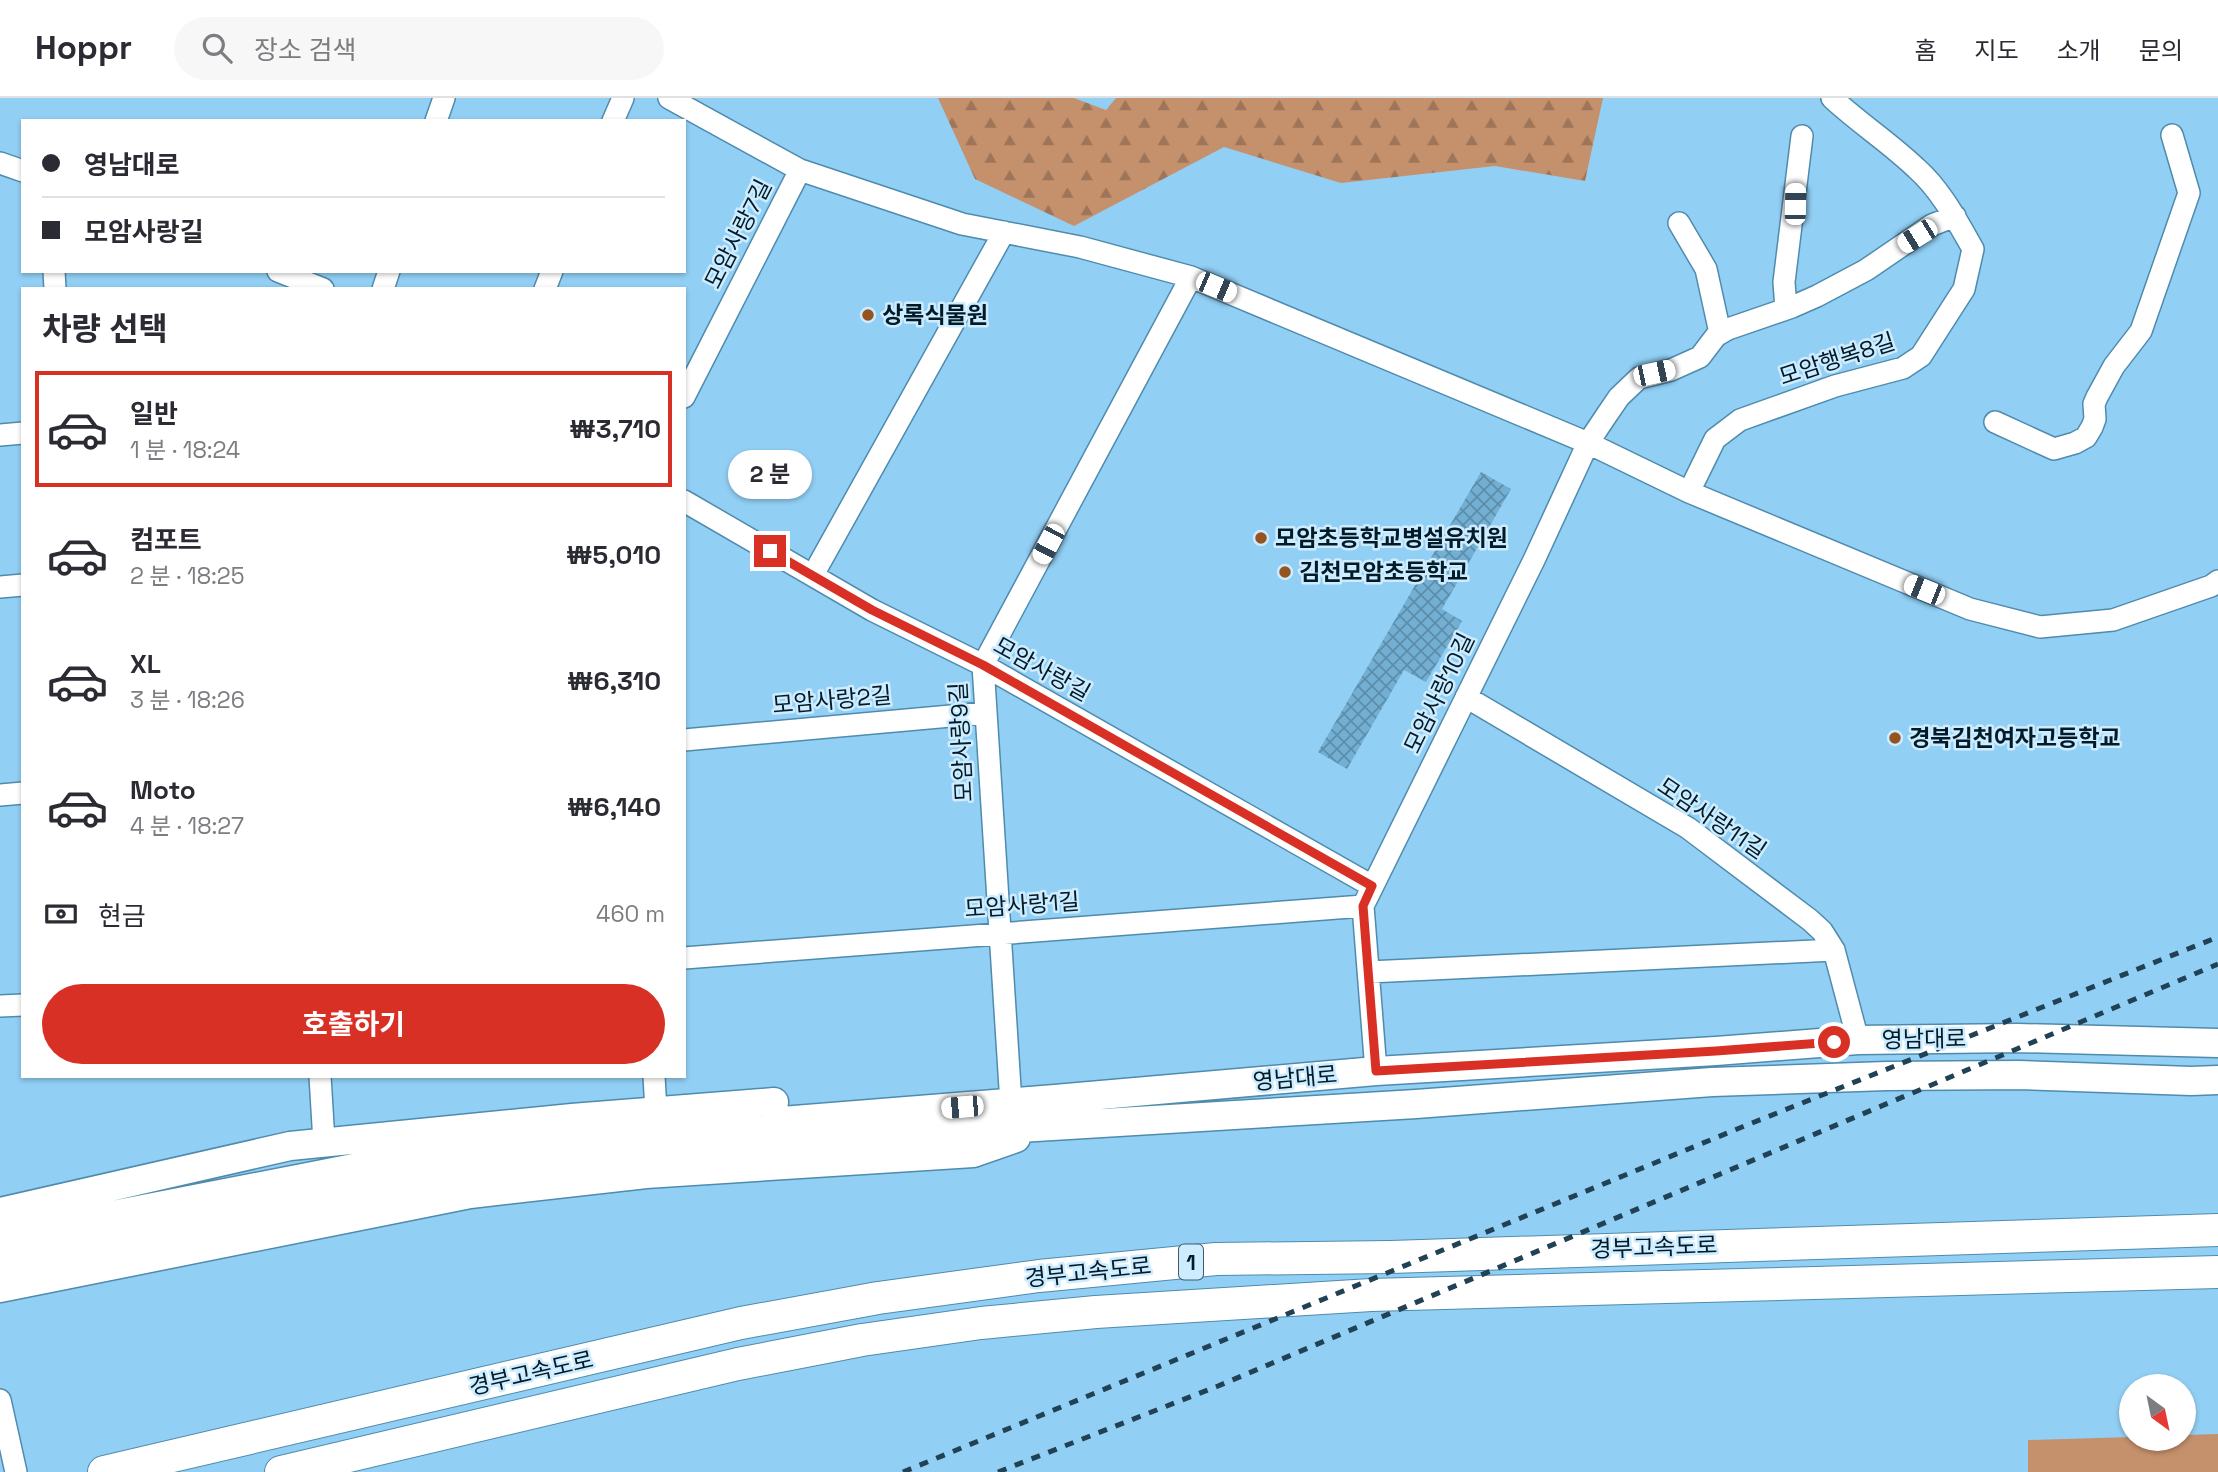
<!DOCTYPE html>
<html lang="ko">
<meta charset="utf-8">
<style>
body{margin:0;font-family:"Space Grotesk","Noto Sans KR",sans-serif;background:#f7f7f7;color:#2b2b33;height:100vh;display:flex;flex-direction:column;font-size:26px;white-space:nowrap}
*{box-sizing:border-box;margin:0}
p{font-size:23px;color:#7c7c81}
.icon{flex:none;width:38px;height:38px;fill:none;stroke:currentColor;stroke-width:2;stroke-linecap:round;stroke-linejoin:round}
.map{position:relative;flex:1;overflow:hidden}
.side{position:absolute;left:21px;top:189px;width:665px;height:791px;display:flex;flex-direction:column;background:#fff;border-radius:0px;box-shadow:0 2px 5px #0004}
.side>*{flex:none}
.guide{position:absolute;left:21px;top:21px;width:665px;height:154px;border-radius:0px;box-shadow:0 2px 5px #0004;display:grid;align-content:center;height:154px;padding:0 21px;background:#fff}
.needle{width:46px;rotate:147deg}
.buttons{position:absolute;left:2119px;top:1276px;display:grid;gap:14px}
.buttons a{display:grid;place-items:center;width:77px;height:77px;border-radius:50%;background:#fff;box-shadow:0 2px 5px #0004;font-size:35px}
.end{position:absolute;width:32px;height:32px;margin:-16px;border:9px solid #d93025;background:#fff;box-shadow:0 0 0 4px #fff}
.from{border-radius:50%}
.bubble{position:absolute;height:49px;border-radius:24px;background:#fff;box-shadow:0 2px 5px #0004;font-size:23px;font-weight:700;line-height:49px;text-align:center}
.car{position:absolute;width:21px;height:42px;margin:-21px -10px;border-radius:9px;box-shadow:0 0 5px 2px #0007;background:linear-gradient(#fff 24%,#345 0 40%,#fff 0 76%,#345 0 86%,#fff 0)}
.guide b{display:flex;align-items:center;gap:24px;height:66px;font-size:26px}
.guide b+b{border-top:2px solid #e1e1e2}
.guide i{width:18px;height:18px;background:#2b2b33}
ul{padding:0;list-style:none}
li{display:flex;align-items:center;gap:21px;height:116px;margin:0 14px 10px;padding:0 7px;border:4px solid transparent;border-radius:0px}
li div{flex:1}
li b{display:block;font-size:26px}
li em{font-style:normal;font-weight:700}
li.selected{border-color:#d93025}
li>.icon{width:63px;height:63px;stroke-width:1.5}
h2{padding:0 21px;font-size:32px;line-height:84px}
.pay{display:flex;align-items:center;gap:18px;height:77px;padding:0 21px;font-size:26px}
.pay p{margin-inline-start:auto}
.action{display:flex;gap:14px;margin-top:auto;padding:14px 21px}
.action a{flex:1;height:80px;border-radius:42px;background:#d93025;color:#fff;font-size:28px;font-weight:700;line-height:80px;text-align:center}
header{display:flex;align-items:center;gap:42px;box-sizing:border-box;height:98px;padding:0 35px;background:#fff;border-bottom:2px solid #e1e1e2}
header strong{font-size:33px}
nav{display:flex;gap:38px;margin-inline-start:auto;font-size:24px}
.search{width:490px;height:63px;background:#f7f7f7;display:flex;align-items:center;gap:18px;box-sizing:border-box;padding:0 24px;border-radius:38px;color:#7c7c81;font-size:26px}
.map>svg:first-child{display:block}
.grass{fill:#c5906c}
.forest{fill:url(#forest-firs)}
.building{fill:url(#building-cross-hatch)}
.lines{fill:none;stroke-linecap:round;stroke-linejoin:round}
.minor-casing{stroke:#4f8bad;stroke-width:24}
.major-casing{stroke:#4f8bad;stroke-width:31}
.highway-casing{stroke:#4f8bad;stroke-width:34}
.minor{stroke:#fff;stroke-width:21}
.major{stroke:#fff;stroke-width:28}
.highway{stroke:#fff;stroke-width:32}
.rail{stroke:#214254;stroke-width:5;stroke-dasharray:9 9;stroke-linecap:butt}
.route{stroke:#d93025;stroke-width:9}
.poi-dot{fill:#95531f;stroke:#ceecff;stroke-width:2.5}
.labels{text-anchor:middle;dominant-baseline:central;stroke-width:5;stroke-linejoin:round;paint-order:stroke}
.shield{fill:#ceecff;stroke:#3f5a68;stroke-width:2}
.shield-label{font-size:21px;font-weight:bold;fill:#021b28}
.street-label{font-size:23px;fill:#021b28;stroke:#ceecff}
.poi-label{font-size:23px;font-weight:bold;fill:#021b28;stroke:#ceecff;text-anchor:start}
</style>
<header>
<strong>Hoppr</strong>
<div class="search"><svg class="icon" aria-label="search" viewBox="0 0 24 24"><circle cx="10" cy="10" r="6"/><path d="M15 15l6 6"/></svg>장소 검색</div>
<nav><a>홈</a><a>지도</a><a>소개</a><a>문의</a></nav>
</header>
<div class="map">
<svg width="2218" height="1374" viewBox="0 0 2218 1374">
<defs>
<pattern id="forest-firs" width="22" height="20" patternUnits="userSpaceOnUse" patternTransform="scale(1.75)"><rect width="22" height="20" fill="#c5906c"/><path d="M5 1l3.5 6h-7zM16 11l3.5 6h-7z" fill="#9e7559"/></pattern>
<pattern id="building-cross-hatch" width="8" height="8" patternUnits="userSpaceOnUse" patternTransform="scale(1.75)"><rect width="8" height="8" fill="#73afd2"/><path d="M0 0l8 8M0 8l8-8" fill="none" stroke="#5c8eaa"/></pattern>
</defs>
<rect width="100%" height="100%" fill="#92cff4"/>
<path class="grass" d="M2218 1336V1374H2028V1342L2131 1339 2132 1340H2184V1337Z"/>
<path class="forest" d="M938 0H1074L1106 12 1116 0H1603L1585 83 1495 68 1341 85 1224 49 1074 128 975 81Z"/>
<path class="building" d="M1481 374 1511 391 1442 511 1462 523 1426 584 1404 572 1347 671 1318 654Z"/>
<g class="lines">
<g class="minor-casing">
<path id="minor" d="M669 0 800 72 962 126 1080 149 1191 179 1588 345 1689 394 1970 511 2040 529 2113 522 2211 488 2218 483
M436 23 444 0
M613 23 623 0
M0 65 23 73
M1679 125 1706 171 1720 235
M54 173 55 191
M278 173 323 191
M383 191 389 173
M545 191 552 173
M1786 211 1784 184 1802 38
M684 299 800 72
M1995 324 2054 351 2075 345 2086 339 2092 329 2095 321 2094 306 2097 299 2114 268 2141 233 2189 95 2172 37
M0 337 23 335
M1689 394 1715 341 1740 322 1835 288 1903 270 1921 258 1964 191 1973 151C1957 123 1941 92 1916 70 1890 45 1859 25 1832 0
M684 403 872 512 983 567 1372 788
M813 477 1004 134
M0 489 23 487
M1466 599 1688 730 1810 822 1822 833 1834 852 1858 942
M684 642 984 615
M0 697 23 695
M684 860 1363 808
M1369 874 1834 852
M0 908 23 907
M1376 973 1363 808 1534 462 1588 345 1606 318 1619 299 1639 280 1671 272 1700 259 1716 238 1728 231 1792 209 1817 198 1866 172 1932 127 1955 118
M320 978 324 1044
M654 978 656 1013
M1010 990 983 567 1191 179
M0 1302 16 1374"/>
</g>
<g class="major-casing">
<path id="major" d="M0 1114 290 1048 572 1020 774 1004
M0 1139 364 1068 491 1048 608 1037 1055 1001 1376 973 1716 953 1858 942 2018 940 2218 945
M0 1164 368 1092 497 1070 613 1058 837 1041 1416 1006 1712 984 1887 978 2019 977 2191 983 2218 982
M0 1190 470 1096 646 1076 973 1055 1016 1040"/>
</g>
<g class="highway-casing">
<path id="highway" d="M104 1374 741 1225 878 1200 1039 1178 1216 1161 1391 1159 2218 1132
M281 1374 738 1266 862 1242 981 1225 1096 1214 1371 1197 2218 1174"/>
</g>
<use href="#minor" class="minor"/>
<use href="#major" class="major"/>
<use href="#highway" class="highway"/>
<path class="rail" d="M903 1374 1742 1029 2218 839
M998 1374 1218 1288 2218 866"/>
</g>
<g class="lines">
<path class="route" d="M770 453 872 512 983 567 1372 788 1363 808 1376 973 1716 953 1834 944"/>
</g>
<g class="poi-dot">
<circle cx="868" cy="217" r="7"/>
<circle cx="1261" cy="440" r="7"/>
<circle cx="1285" cy="474" r="7"/>
<circle cx="1895" cy="640" r="7"/>
</g>
<g class="labels">
<rect class="shield" x="1179" y="1146.5" width="24" height="35" rx="5"/>
<g class="shield-label">
<text x="1191" y="1164">1</text>
</g>
<g class="street-label">
<text transform="translate(738 136) rotate(-63)">모암사랑7길</text>
<text transform="translate(1837 261) rotate(-18)">모암행복8길</text>
<text transform="translate(1042 571) rotate(29)">모암사랑길</text>
<text transform="translate(1439 595) rotate(-64)">모암사랑10길</text>
<text transform="translate(832 602) rotate(-5)">모암사랑2길</text>
<text transform="translate(961 644) rotate(-93)">모암사랑9길</text>
<text transform="translate(1712 720) rotate(34)">모암사랑11길</text>
<text transform="translate(1022 807) rotate(-4)">모암사랑1길</text>
<text transform="translate(1924 941) rotate(-1)">영남대로</text>
<text transform="translate(1295 980) rotate(-5)">영남대로</text>
<text transform="translate(1654 1149) rotate(-2)">경부고속도로</text>
<text transform="translate(1088 1174) rotate(-6)">경부고속도로</text>
<text transform="translate(531 1275) rotate(-13)">경부고속도로</text>
</g>
<g class="poi-label">
<text x="882" y="217">상록식물원</text>
<text x="1275" y="440">모암초등학교병설유치원</text>
<text x="1299" y="474">김천모암초등학교</text>
<text x="1909" y="640">경북김천여자고등학교</text>
</g>
</g>
</svg>
<div class="buttons">
<a><svg class="needle" viewBox="-14 -14 28 28"><path d="M0-13l5 13h-10z" fill="#e53935"/><path d="M0 13l5-13h-10z" fill="#7c7c81"/></svg></a>
</div>
<i class="end from" style="left:1834px;top:944px"></i>
<i class="end" style="left:770px;top:453px"></i>
<div class="bubble" style="left:728px;top:352px;width:84px">2 분</div>
<i class="car" style="left:1795px;top:106px;rotate:1deg"></i>
<i class="car" style="left:1917px;top:138px;rotate:238deg"></i>
<i class="car" style="left:1216px;top:189px;rotate:113deg"></i>
<i class="car" style="left:1654px;top:275px;rotate:78deg"></i>
<i class="car" style="left:1048px;top:446px;rotate:208deg"></i>
<i class="car" style="left:1924px;top:492px;rotate:292deg"></i>
<i class="car" style="left:962px;top:1009px;rotate:265deg"></i>
<div class="guide">
<b><i class="from"></i>영남대로</b>
<b><i></i>모암사랑길</b>
</div>
<section class="side">
<h2>차량 선택</h2>
<ul>
<li class="selected"><svg class="icon" aria-label="car" viewBox="0 0 24 24"><path d="M5 17H2v-5l4-1 3-4h7l3 4 3 1v5h-3M9 17h6M6 11h13"/><circle cx="7" cy="17" r="2"/><circle cx="17" cy="17" r="2"/></svg><div><b>일반</b><p>1 분 · 18:24</p></div><em>₩3,710</em></li>
<li><svg class="icon" aria-label="car" viewBox="0 0 24 24"><path d="M5 17H2v-5l4-1 3-4h7l3 4 3 1v5h-3M9 17h6M6 11h13"/><circle cx="7" cy="17" r="2"/><circle cx="17" cy="17" r="2"/></svg><div><b>컴포트</b><p>2 분 · 18:25</p></div><em>₩5,010</em></li>
<li><svg class="icon" aria-label="car" viewBox="0 0 24 24"><path d="M5 17H2v-5l4-1 3-4h7l3 4 3 1v5h-3M9 17h6M6 11h13"/><circle cx="7" cy="17" r="2"/><circle cx="17" cy="17" r="2"/></svg><div><b>XL</b><p>3 분 · 18:26</p></div><em>₩6,310</em></li>
<li><svg class="icon" aria-label="car" viewBox="0 0 24 24"><path d="M5 17H2v-5l4-1 3-4h7l3 4 3 1v5h-3M9 17h6M6 11h13"/><circle cx="7" cy="17" r="2"/><circle cx="17" cy="17" r="2"/></svg><div><b>Moto</b><p>4 분 · 18:27</p></div><em>₩6,140</em></li>
</ul>
<div class="pay"><svg class="icon" aria-label="cash" viewBox="0 0 24 24"><path d="M3 7h18v10H3z"/><circle cx="12" cy="12" r="2"/></svg>현금<p>460 m</p></div>
<div class="action"><a>호출하기</a></div>
</section>
</div>
